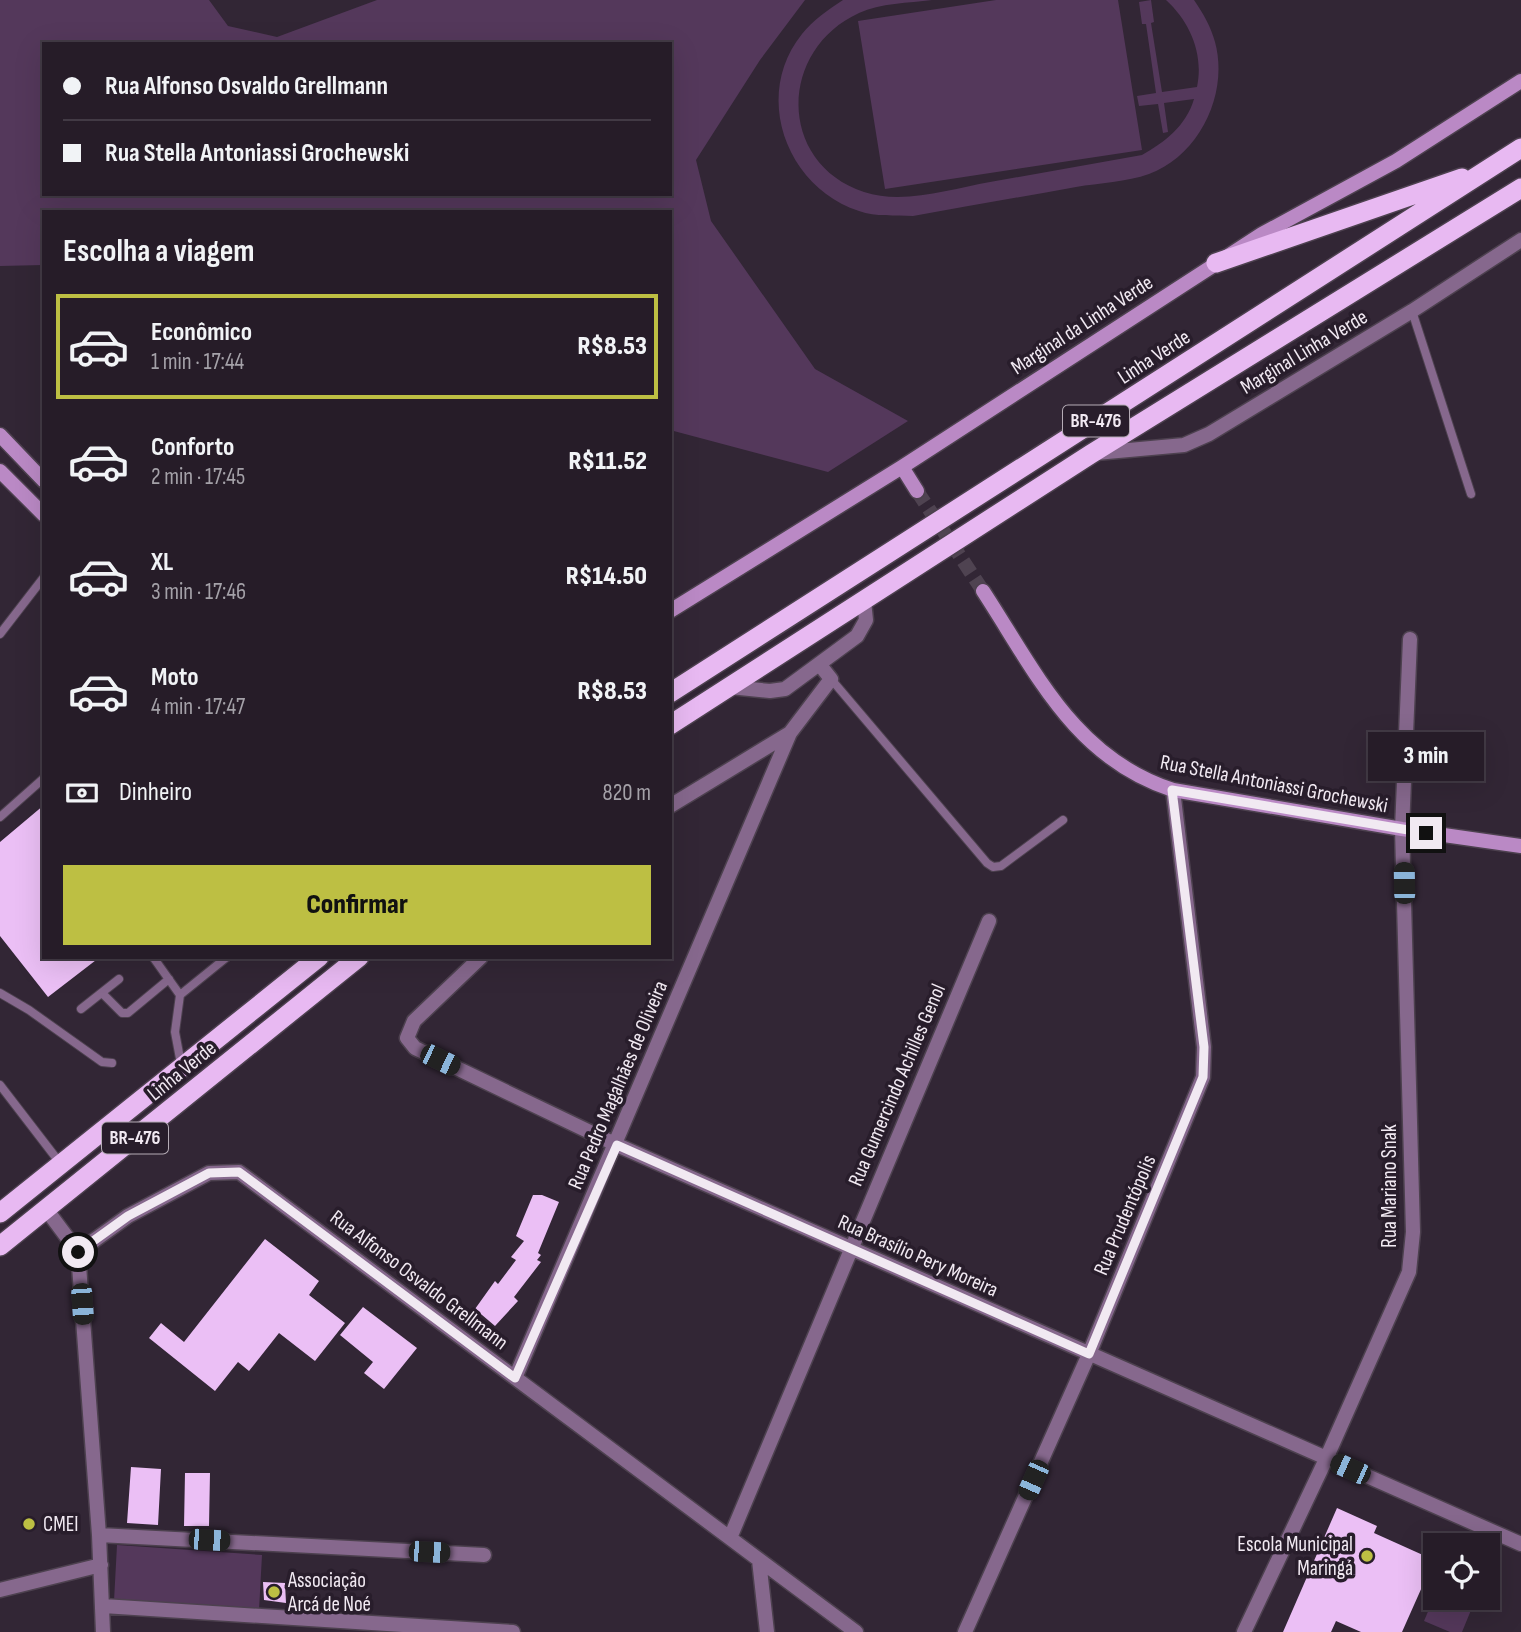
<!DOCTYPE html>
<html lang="pt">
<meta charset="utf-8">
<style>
body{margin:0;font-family:"Sofia Sans Condensed",sans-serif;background:#2e2530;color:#f1f3f6;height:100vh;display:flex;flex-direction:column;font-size:26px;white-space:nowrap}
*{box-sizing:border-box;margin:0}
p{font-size:23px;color:#a4a1a8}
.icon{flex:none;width:38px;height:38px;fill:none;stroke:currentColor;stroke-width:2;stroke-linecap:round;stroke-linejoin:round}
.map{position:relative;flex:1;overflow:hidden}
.sheet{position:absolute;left:42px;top:210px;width:630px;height:749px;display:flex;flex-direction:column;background:#261c28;border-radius:0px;box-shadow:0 7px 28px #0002,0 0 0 2px #423a45}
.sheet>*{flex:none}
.guide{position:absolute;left:42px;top:42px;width:630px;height:154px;border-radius:0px;box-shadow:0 7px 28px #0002,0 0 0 2px #423a45;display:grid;align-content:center;height:154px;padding:0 21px;background:#261c28}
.controls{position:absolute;left:1423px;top:1533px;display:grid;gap:14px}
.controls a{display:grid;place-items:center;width:77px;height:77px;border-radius:0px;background:#261c28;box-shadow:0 7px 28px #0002,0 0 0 2px #423a45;font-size:35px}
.end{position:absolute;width:32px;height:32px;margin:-16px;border:9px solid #f1e9f2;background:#111;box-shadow:0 0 0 4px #111}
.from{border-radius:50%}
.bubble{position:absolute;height:49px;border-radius:0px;background:#261c28;box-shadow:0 7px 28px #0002,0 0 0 2px #423a45;font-size:23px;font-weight:800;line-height:49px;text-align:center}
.car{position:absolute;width:21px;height:42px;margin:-21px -10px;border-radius:9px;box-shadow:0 0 5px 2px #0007;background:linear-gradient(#222 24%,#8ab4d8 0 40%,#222 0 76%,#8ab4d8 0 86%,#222 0)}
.guide b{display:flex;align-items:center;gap:24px;height:66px;font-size:26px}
.guide b+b{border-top:2px solid #423a45}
.guide i{width:18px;height:18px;background:#f1f3f6}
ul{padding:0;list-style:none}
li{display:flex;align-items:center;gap:21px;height:105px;margin:0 14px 10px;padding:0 7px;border:4px solid transparent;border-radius:0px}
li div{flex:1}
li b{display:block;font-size:26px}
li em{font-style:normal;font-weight:800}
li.on{border-color:#bdbf43}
li>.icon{width:63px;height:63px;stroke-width:1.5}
h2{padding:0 21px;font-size:32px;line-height:84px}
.pay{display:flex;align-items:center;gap:18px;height:77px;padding:0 21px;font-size:26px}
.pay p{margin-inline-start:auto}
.cta{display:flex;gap:14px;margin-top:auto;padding:14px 21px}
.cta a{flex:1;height:80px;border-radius:0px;background:#bdbf43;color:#111;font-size:28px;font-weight:800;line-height:80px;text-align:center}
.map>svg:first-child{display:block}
.green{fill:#54385b;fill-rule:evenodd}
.building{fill:#ebbff5}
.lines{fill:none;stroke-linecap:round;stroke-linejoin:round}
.secondary-tunnel{stroke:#4f4351;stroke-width:14;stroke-dasharray:14 7;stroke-linecap:butt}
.service-casing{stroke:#4d414f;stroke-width:10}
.minor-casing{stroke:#4d414f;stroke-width:17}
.secondary-casing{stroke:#4d414f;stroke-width:17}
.trunk-casing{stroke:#4d414f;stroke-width:22}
.service{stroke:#86688d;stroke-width:8}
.minor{stroke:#86688d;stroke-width:14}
.secondary{stroke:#ba89c5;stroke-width:14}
.trunk{stroke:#e8b9f2;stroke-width:19}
.route{stroke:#f1e9f2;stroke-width:9}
.poi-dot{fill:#bdbf43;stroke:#281d2b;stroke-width:2.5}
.labels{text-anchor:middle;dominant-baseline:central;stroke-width:7;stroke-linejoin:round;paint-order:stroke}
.shield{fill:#281d2b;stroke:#b5acb6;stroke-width:2}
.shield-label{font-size:19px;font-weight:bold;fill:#f1e9f2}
.street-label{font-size:21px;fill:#f1e9f2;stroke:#281d2b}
.poi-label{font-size:21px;fill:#f1e9f2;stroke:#281d2b;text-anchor:start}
</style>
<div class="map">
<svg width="1521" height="1632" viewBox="0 0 1521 1632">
<rect width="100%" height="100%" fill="#322635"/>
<path class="green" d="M0 0H209L228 26 277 37 377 0H805L760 60 696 160 711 221 815 369 908 421 828 472 670 430V212H44V265L0 266ZM44 44H670V194H44Z
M843 0H932C909 3 880 3 859 13 778 50 777 163 864 192 903 205 951 189 990 182 1041 173 1091 164 1142 155 1165 142 1186 126 1194 99L1164 103 1168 132 1163 133 1158 104 1139 106 1137 96 1156 93 1146 24H1142L1139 2 1151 0 1154 22 1151 23 1162 92 1197 87C1204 54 1190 22 1166 0H1194C1203 13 1211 27 1215 42 1229 93 1200 155 1149 174 1127 182 1099 183 1076 187 1021 197 967 206 913 216 895 215 876 217 859 211 787 188 752 96 802 34 813 20 828 10 843 0Z
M996 0H1118L1142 150 885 189 858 21Z
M117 1545 262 1555 259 1610 114 1601Z
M1435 1595V1598H1476L1462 1632H1450L1424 1621Z"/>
<path class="building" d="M44 805V957H100L48 997 0 936V842Z
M533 1195H542L559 1202 538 1253 541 1255 537 1260 541 1262 514 1297 518 1301 495 1326 475 1309 495 1281 498 1284 516 1260 511 1257 524 1241 516 1236Z
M265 1239 319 1281 309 1295 345 1323 315 1361 279 1333 249 1371 238 1362 215 1391 149 1338 161 1323 184 1342Z
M363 1307 417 1348 384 1389 364 1373 373 1362 340 1335Z
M131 1467 161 1469 158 1525 127 1523Z
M185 1473H210L209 1526H184Z
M1337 1508 1377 1526 1374 1533 1434 1560 1402 1632H1361L1336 1621 1331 1632H1283Z
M263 1582 285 1583 286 1603 264 1600Z"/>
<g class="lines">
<path class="secondary-tunnel" d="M917 491 983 591"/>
<g class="service-casing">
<path id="service" d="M1412 311 1471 494
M0 634 44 577
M831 679 987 863 993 867 1001 866 1063 820
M0 817 44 778
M153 957 180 995 227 957
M0 993 29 1010 102 1062 112 1063
M102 993 122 1013H128L169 979
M180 995 175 1032 181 1064
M81 1009 119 979
M0 1085 60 1163"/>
</g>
<g class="minor-casing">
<path id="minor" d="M1096 453 1184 445 1209 434 1412 311 1521 240
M730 687 770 691 785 689 857 636 866 620 864 601
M670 806 790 733
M481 957 414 1021 407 1038 415 1048 617 1145 1521 1544
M46 1209 78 1252 99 1535 103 1632
M78 1252 128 1216 209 1173 239 1172 856 1632
M515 1378 790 733 831 679 820 665
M99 1535 484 1555
M730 1538 989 921
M759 1560 767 1632
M0 1590 101 1565
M103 1606 513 1632
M965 1632 1089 1354 1203 1077 1204 1047 1173 790
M1244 1632 1326 1459 1409 1272 1413 1232 1402 829 1410 639"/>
</g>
<g class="secondary-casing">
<path id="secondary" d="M0 435 44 481
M902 467 917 491
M0 471 44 515
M983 591C1036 672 1074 758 1173 790L1402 829 1521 846
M670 611 902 467 1262 234 1396 161 1521 81"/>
</g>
<g class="trunk-casing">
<path id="trunk" d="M1216 263 1462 178
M670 693 1521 148
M670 725 1091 454 1521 188
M0 1213 319 957
M0 1246 359 957"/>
</g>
<use href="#service" class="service"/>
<use href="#minor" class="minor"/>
<use href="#secondary" class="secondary"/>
<use href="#trunk" class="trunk"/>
</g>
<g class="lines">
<path class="route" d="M78 1252 128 1216 209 1173 239 1172 515 1378 617 1145 1089 1354 1203 1077 1204 1047 1172 790 1426 833"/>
</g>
<g class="poi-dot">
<circle cx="29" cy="1524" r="7"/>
<circle cx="1367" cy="1556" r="7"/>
<circle cx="274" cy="1592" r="7"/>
</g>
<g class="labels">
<g class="shield">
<rect x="1063" y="405.5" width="66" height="31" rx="5"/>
<rect x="102" y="1122.5" width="66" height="31" rx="5"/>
</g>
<g class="shield-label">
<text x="1096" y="421">BR-476</text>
<text x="135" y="1138">BR-476</text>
</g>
<g class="street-label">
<text transform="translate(1082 325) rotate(-33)">Marginal da Linha Verde</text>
<text transform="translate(1304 352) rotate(-31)">Marginal Linha Verde</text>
<text transform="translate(1154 357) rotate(-33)">Linha Verde</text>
<text transform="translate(1274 784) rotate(11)">Rua Stella Antoniassi Grochewski</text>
<text transform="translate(182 1071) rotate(-39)">Linha Verde</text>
<text transform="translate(618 1085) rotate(-67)">Rua Pedro Magalhães de Oliveira</text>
<text transform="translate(897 1085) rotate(-67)">Rua Gumercindo Achilles Genol</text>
<text transform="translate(1389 1186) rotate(-90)">Rua Mariano Snak</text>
<text transform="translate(1125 1215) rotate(-67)">Rua Prudentópolis</text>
<text transform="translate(918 1256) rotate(24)">Rua Brasílio Pery Moreira</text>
<text transform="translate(419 1280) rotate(37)">Rua Alfonso Osvaldo Grellmann</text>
</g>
<g class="poi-label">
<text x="43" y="1524">CMEI</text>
<text x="1353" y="1544" text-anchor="end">Escola Municipal<tspan x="1353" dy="24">Maringá</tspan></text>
<text x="288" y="1580">Associação<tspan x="288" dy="24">Arcá de Noé</tspan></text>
</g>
</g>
</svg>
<div class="controls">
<a><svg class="icon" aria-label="locate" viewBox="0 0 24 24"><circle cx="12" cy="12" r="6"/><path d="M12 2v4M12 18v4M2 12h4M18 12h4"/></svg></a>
</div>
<i class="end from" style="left:78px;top:1252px"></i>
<i class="end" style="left:1426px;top:833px"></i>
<div class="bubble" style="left:1368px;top:732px;width:116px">3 min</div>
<i class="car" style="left:1404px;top:883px;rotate:359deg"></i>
<i class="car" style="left:440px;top:1060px;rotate:116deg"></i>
<i class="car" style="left:82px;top:1304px;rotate:176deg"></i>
<i class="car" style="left:1350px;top:1469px;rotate:294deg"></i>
<i class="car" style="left:1033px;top:1480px;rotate:204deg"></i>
<i class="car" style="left:209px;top:1540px;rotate:93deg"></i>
<i class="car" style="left:429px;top:1552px;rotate:93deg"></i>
<div class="guide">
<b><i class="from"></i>Rua Alfonso Osvaldo Grellmann</b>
<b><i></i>Rua Stella Antoniassi Grochewski</b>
</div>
<section class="sheet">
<h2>Escolha a viagem</h2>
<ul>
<li class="on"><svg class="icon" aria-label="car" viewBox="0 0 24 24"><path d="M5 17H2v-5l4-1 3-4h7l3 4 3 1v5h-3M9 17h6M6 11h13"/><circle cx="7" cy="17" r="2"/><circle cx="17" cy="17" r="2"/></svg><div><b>Econômico</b><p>1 min · 17:44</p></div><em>R$8.53</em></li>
<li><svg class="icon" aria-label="car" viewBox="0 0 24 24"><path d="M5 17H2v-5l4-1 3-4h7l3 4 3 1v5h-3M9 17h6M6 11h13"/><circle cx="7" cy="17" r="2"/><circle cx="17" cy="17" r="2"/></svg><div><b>Conforto</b><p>2 min · 17:45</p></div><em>R$11.52</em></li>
<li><svg class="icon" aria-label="car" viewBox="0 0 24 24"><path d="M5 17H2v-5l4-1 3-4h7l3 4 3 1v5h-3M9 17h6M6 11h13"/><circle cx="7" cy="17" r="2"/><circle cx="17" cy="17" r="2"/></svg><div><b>XL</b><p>3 min · 17:46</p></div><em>R$14.50</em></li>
<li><svg class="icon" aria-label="car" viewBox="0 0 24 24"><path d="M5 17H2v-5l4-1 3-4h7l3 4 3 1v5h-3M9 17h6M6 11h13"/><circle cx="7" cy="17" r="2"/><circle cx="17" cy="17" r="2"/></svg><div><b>Moto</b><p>4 min · 17:47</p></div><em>R$8.53</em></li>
</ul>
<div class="pay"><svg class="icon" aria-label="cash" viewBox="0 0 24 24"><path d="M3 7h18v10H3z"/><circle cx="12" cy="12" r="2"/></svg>Dinheiro<p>820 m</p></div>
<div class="cta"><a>Confirmar</a></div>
</section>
</div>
